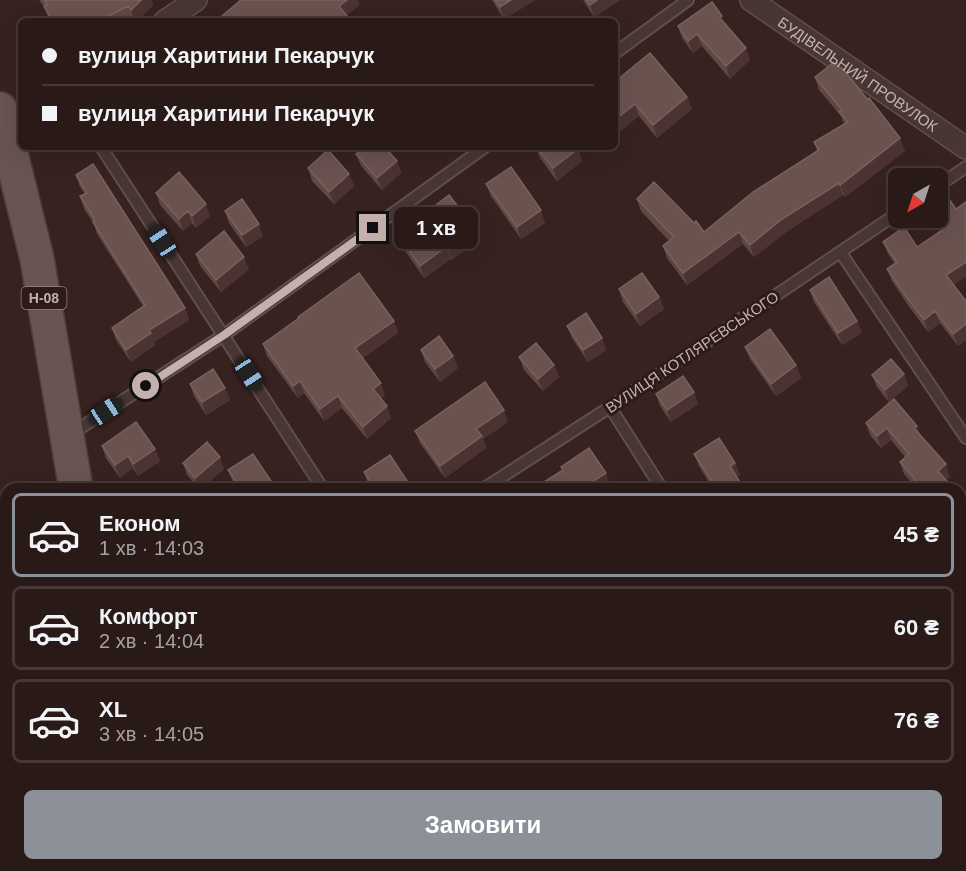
<!DOCTYPE html>
<html lang="uk">
<meta charset="utf-8">
<style>
body{margin:0;font-family:Arial,sans-serif;background:#352725;color:#f1f3f6;height:100vh;display:flex;flex-direction:column;font-size:22px;white-space:nowrap}
*{box-sizing:border-box;margin:0}
p{font-size:20px;color:#a5a1a2}
.icon{flex:none;width:33px;height:33px;fill:none;stroke:currentColor;stroke-width:2;stroke-linecap:round;stroke-linejoin:round}
.map{position:relative;flex:1;overflow:hidden}
.drawer{position:absolute;left:0px;top:483px;width:966px;height:388px;display:flex;flex-direction:column;background:#291a18;border-radius:18px 18px 0 0;box-shadow:0 6px 24px #0002,0 0 0 2px #453837}
.drawer>*{flex:none}
.hud{position:absolute;left:18px;top:18px;width:600px;height:132px;border-radius:9px;box-shadow:0 6px 24px #0002,0 0 0 2px #453837;display:grid;align-content:center;height:132px;padding:0 24px;background:#291a18}
.needle{width:39px;rotate:219deg}
.tools{position:absolute;left:888px;top:168px;display:grid;gap:12px}
.tools a{display:grid;place-items:center;width:60px;height:60px;border-radius:9px;background:#291a18;box-shadow:0 6px 24px #0002,0 0 0 2px #453837;font-size:30px}
.end{position:absolute;width:27px;height:27px;margin:-14px;border:8px solid #c4b1ae;background:#111;box-shadow:0 0 0 3px #111}
.from{border-radius:50%}
.bubble{position:absolute;height:42px;border-radius:9px;background:#291a18;box-shadow:0 6px 24px #0002,0 0 0 2px #453837;font-size:20px;font-weight:600;line-height:42px;text-align:center}
.car{position:absolute;width:18px;height:36px;margin:-18px -9px;border-radius:8px;box-shadow:0 0 4px 2px #0007;background:linear-gradient(#222 24%,#8ab4d8 0 40%,#222 0 76%,#8ab4d8 0 86%,#222 0)}
.hud b{display:flex;align-items:center;gap:21px;height:57px;font-size:22px}
.hud b+b{border-top:2px solid #453837}
.hud i{width:15px;height:15px;background:#f1f3f6}
ul{padding:10px 0 0;list-style:none}
li{display:flex;align-items:center;gap:18px;height:84px;margin:0 12px 9px;padding:0 12px;border:3px solid #453837;border-radius:9px}
li div{flex:1}
li b{display:block;font-size:22px}
li em{font-style:normal;font-weight:600}
li.on{border-color:#8c9099}
li>.icon{width:54px;height:54px;stroke-width:1.5}
.primary-button{display:flex;gap:12px;margin-top:auto;padding:12px 24px}
.primary-button a{flex:1;height:69px;border-radius:9px;background:#8c9099;color:#fff;font-size:24px;font-weight:600;line-height:69px;text-align:center}
.map>svg:first-child{display:block}
.lines{fill:none;stroke-linecap:round;stroke-linejoin:round}
.service-casing{stroke:#5f4e4b;stroke-width:14}
.minor-casing{stroke:#5f4e4b;stroke-width:24}
.primary-casing{stroke:#513f3d;stroke-width:36}
.service{stroke:#483634;stroke-width:10}
.minor{stroke:#483634;stroke-width:21}
.primary{stroke:#685451;stroke-width:33}
.wall{fill:#5f4744}
.shaded-wall{fill:#4a3331}
.building{fill:#6a524f;stroke:#78615e;stroke-width:1.5}
.route{stroke:#c4b1ae;stroke-width:8}
.labels{text-anchor:middle;dominant-baseline:central;stroke-width:6;stroke-linejoin:round;paint-order:stroke}
.shield{fill:#2c1b19;stroke:#968481;stroke-width:1.5}
.shield-label{font-size:14px;font-weight:bold;fill:#c4b1ae}
.street-label{font-size:15px;fill:#c4b1ae;stroke:#2c1b19}
</style>
<div class="map">
<svg width="966" height="871" viewBox="0 0 966 871">
<rect width="100%" height="100%" fill="#372220"/>
<g class="lines">
<g class="service-casing">
<path id="service" d="M615 53 688 0
M101 147 323 489
M938 186 966 167
M841 253 966 438
M610 407 662 489
M71 434 224 335 485 147
M483 489 610 407 898 213
M0 533 6 532
M557 866 561 871
M903 866 907 871"/>
</g>
<g class="minor-casing">
<g id="minor">
<path id="s1" d="M751 0 966 148"/>
<path d="M165 21 196 0"/>
<path d="M472 871 480 866"/>
</g>
</g>
<g class="primary-casing">
<path id="primary" d="M0 109 37 259 76 489
M136 866 137 871"/>
</g>
<use href="#service" class="service"/>
<use href="#minor" class="minor"/>
<use href="#primary" class="primary"/>
</g>
<path class="wall" d="M39 0H152L153 5 137 21H135L132 18 127 21H50L44 7Z
M492 0H535L504 19Z
M583 0H620L594 17Z
M725 25 750 60 730 79 702 46 693 53 682 38 678 26Z
M815 77 905 151 845 197 843 195 786 232 754 257 743 244 687 285 667 258 663 246 669 241 641 211 637 199 704 232 817 151 814 142 844 124 841 116 819 90Z
M616 81 687 97 692 109 657 138 639 116 617 85Z
M536 147 578 149 582 161 557 181 540 158Z
M356 154 397 161 401 173 382 190 361 166Z
M308 168 349 174 354 186 334 204 312 181Z
M76 175 185 308 189 320 154 342 155 345 131 362 116 340 112 328 143 306 97 234 94 224 84 209 80 196 85 194 80 187Z
M486 184 545 223 521 239 491 196Z
M944 192 954 285 966 301V340L958 346 940 323 928 332 910 308 892 281 887 269 895 264 888 254 883 242 917 247 945 228 938 217V197Z
M156 193 210 216 196 228 192 223 183 231 160 205Z
M225 211 263 236 246 247 229 223Z
M422 216 479 239 452 260 451 259 424 278 403 248 398 235 423 218Z
M196 254 249 269 221 292 200 266Z
M619 289 659 297 664 309 640 326 623 302Z
M810 290 857 321 862 333 842 345 814 302Z
M394 321 398 333 363 358 385 395 381 399 391 418 367 439 342 408 324 421 304 393 298 398 267 356 263 344Z
M567 326 606 350 588 362 572 338Z
M745 347 796 365 801 378 776 396 750 359Z
M421 350 453 356 458 368 440 382 425 362Z
M519 357 554 365 559 377 543 391 524 370Z
M904 374 908 386 889 402 877 387 872 375Z
M190 384 225 388 230 400 206 415 194 396Z
M694 392 698 404 671 422 660 406 656 394Z
M508 422 483 439 486 448 445 478 420 443 415 431Z
M866 423 921 436 950 477 946 480 954 489H917L904 474 900 462 905 457 891 440 881 448 870 435Z
M102 446 155 449 160 461 138 476 133 468 120 478 106 458Z
M694 454 735 463 740 475 736 477 744 489H713L699 466Z
M183 463 224 469 201 489H199L187 475Z
M228 470 271 481 274 489H238L233 482Z
M364 472 411 487 412 489H371L368 484Z
M960 495 966 502V565L960 557Z
M6 543V571L0 572V544Z
M966 603V661L965 662 960 656V626L966 622 960 607Z
M966 793V869L964 871H957L953 866H960L962 796Z
M165 866H202L192 871H167Z
M593 866H624L626 871H597Z
M837 866H866L868 870 866 871H841Z"/>
<path class="shaded-wall" d="M141 0H152L153 5 137 21H135L131 10Z
M347 0H358L360 5 343 18 339 6Z
M511 0H535L504 19 500 7Z
M597 0H620L594 17 590 5Z
M697 34 702 46 693 53 688 41Z
M746 48 750 60 730 79 726 66Z
M687 97 692 109 657 138 653 125Z
M635 104 639 116 615 136V120Z
M900 138 905 151 845 197 840 185Z
M578 149 582 161 557 181 553 168Z
M397 161 401 173 382 190 377 178Z
M349 174 354 186 334 204 329 192Z
M839 183 843 195 786 232 754 257 750 245 782 219Z
M206 204 210 216 196 228 192 216Z
M541 210 545 223 521 239 517 227Z
M188 211 192 223 183 231 179 219Z
M259 224 263 236 246 247 242 235Z
M474 227 479 239 452 260 447 248Z
M739 232 743 244 687 285 683 273Z
M446 247 451 259 424 278 420 266Z
M244 257 249 269 221 292 216 280Z
M966 262V277L951 287 946 275Z
M659 297 664 309 640 326 636 314Z
M185 308 189 320 154 342 155 345 131 362 126 350 149 330Z
M935 311 940 323 928 332 924 320Z
M394 321 398 333 360 360 355 348Z
M857 321 862 333 842 345 838 333Z
M966 324V340L958 346 953 334Z
M602 338 606 350 588 362 583 350Z
M453 356 458 368 440 382 435 369Z
M554 365 559 377 543 391 538 379Z
M796 365 801 378 776 396 771 384Z
M904 374 908 386 889 402 885 390Z
M300 381 304 393 298 398 293 386Z
M381 383 385 395 377 401 373 389Z
M225 388 230 400 206 415 202 402Z
M694 392 698 404 671 422 667 410Z
M338 396 342 408 324 421 320 409Z
M387 406 391 418 367 439 363 427Z
M504 410 508 422 483 439 486 448 445 478 440 466 476 429Z
M917 426 921 438 914 428Z
M887 428 891 440 881 448 877 436Z
M155 449 160 461 138 476 133 464Z
M128 456 133 468 120 478 115 465Z
M220 457 224 469 201 489H199L195 478Z
M735 463 740 475 734 478 730 466Z
M946 464 950 477 942 483 938 471Z
M606 473 610 485 604 489H581Z
M271 481 274 489H258Z
M0 623 6 653V658L0 628Z
M966 646V661L965 662 960 650Z
M966 854V869L964 871H959L957 866H960V859Z
M34 866H37L36 871H33Z
M389 866H411L403 871H380Z
M624 866 626 871H617Z
M852 866H866L868 870 866 871H845Z"/>
<path class="building" d="M44 0H141L131 10 128 6 99 21H78L76 18 69 21H52L44 6 47 5Z
M241 0H347L339 6 351 21H216Z
M495 0H511L500 7Z
M586 0H597L590 5Z
M712 2 722 16 720 18 746 48 726 66 697 34 688 41 678 26Z
M650 53 687 97 653 125 635 104 615 120V87L618 84 616 81Z
M833 63 843 69 868 100 869 98 900 138 840 185 839 183 782 219 750 245 739 232 683 273 663 246 674 237 637 199 654 182 694 223 696 221 704 232 753 192 819 150 814 142 848 122 839 112 842 110 815 77Z
M364 147H385L397 161 377 178 356 154Z
M536 147H576L578 149 553 168Z
M328 150 349 174 329 192 308 168Z
M93 164 185 308 149 330 151 333 126 350 112 328 145 305 93 222 95 220 80 196 87 193 76 175Z
M511 167 541 210 517 227 486 184Z
M179 172 206 204 192 216 188 211 179 219 156 193Z
M944 192 956 209 966 202V262L946 275 966 301V324L953 334 935 311 924 320 906 296 887 269 897 262 883 242 904 227 917 247 948 226 938 211V197Z
M449 195 474 227 447 248 446 247 420 266 398 235 423 218 422 216Z
M242 199 259 224 242 235 225 211Z
M224 231 244 257 216 280 196 254Z
M359 273 394 321 355 348 381 383 373 389 387 406 363 427 338 396 320 409 300 381 293 386 263 344 299 318 298 317Z
M642 273 659 297 636 314 619 289Z
M829 277 857 321 838 333 810 290Z
M586 313 602 338 583 350 567 326Z
M770 329 796 365 771 384 745 347Z
M439 336 453 356 435 369 421 350Z
M536 343 554 365 538 379 519 357Z
M891 359 904 374 885 390 872 375Z
M213 369 225 388 202 402 190 384Z
M683 376 694 392 667 410 656 394Z
M485 382 504 410 476 429 482 436 440 466 415 431Z
M894 399 917 426 914 428 946 464 938 471 954 489H923L900 462 909 454 887 428 877 436 866 423Z
M136 422 155 449 133 464 128 456 115 465 102 446Z
M719 438 735 463 730 466 744 489H717L694 454Z
M207 442 220 457 195 478 183 463Z
M589 448 606 473 581 489H533L563 470 561 467Z
M253 454 271 481 258 489H241L228 470Z
M390 455 411 487 408 489H375L364 472Z
M960 495 966 502 965 507 966 509V560L960 551V541L962 540 960 538Z
M6 543V565L0 566V544Z
M966 603V617L960 607Z
M966 622V646L960 650V626Z
M0 628 6 658V840L0 787Z
M960 793 962 796 966 793V832L965 833 966 834V854L960 859Z
M9 866H34L33 871H9Z
M57 866H77L78 871H58Z
M331 866H389L380 871H323Z
M597 866H624L617 871H600Z
M665 866H696L707 867 706 871H663Z
M841 866H852L844 870Z"/>
<g class="lines">
<path class="route" d="M146 386 224 335 373 228"/>
</g>
<g class="labels">
<rect class="shield" x="21.5" y="287" width="45" height="22" rx="4.5"/>
<g class="shield-label">
<text x="44" y="298">Н-08</text>
</g>
<g class="street-label">
<text stroke="none"><textPath href="#s1" startOffset="130">БУДІВЕЛЬНИЙ ПРОВУЛОК</textPath></text>
<text transform="translate(692 352) rotate(-34)">ВУЛИЦЯ КОТЛЯРЕВСЬКОГО</text>
</g>
</g>
</svg>
<div class="tools">
<a><svg class="needle" viewBox="-14 -14 28 28"><path d="M0-13l5 13h-10z" fill="#e53935"/><path d="M0 13l5-13h-10z" fill="#a5a1a2"/></svg></a>
</div>
<i class="end from" style="left:146px;top:386px"></i>
<i class="end" style="left:373px;top:228px"></i>
<div class="bubble" style="left:394px;top:207px;width:84px">1 хв</div>
<i class="car" style="left:162px;top:241px;rotate:327deg"></i>
<i class="car" style="left:249px;top:374px;rotate:147deg"></i>
<i class="car" style="left:106px;top:411px;rotate:57deg"></i>
<div class="hud">
<b><i class="from"></i>вулиця Харитини Пекарчук</b>
<b><i></i>вулиця Харитини Пекарчук</b>
</div>
<section class="drawer">
<ul>
<li class="on"><svg class="icon" aria-label="car" viewBox="0 0 24 24"><path d="M5 17H2v-5l4-1 3-4h7l3 4 3 1v5h-3M9 17h6M6 11h13"/><circle cx="7" cy="17" r="2"/><circle cx="17" cy="17" r="2"/></svg><div><b>Економ</b><p>1 хв · 14:03</p></div><em>45 ₴</em></li>
<li><svg class="icon" aria-label="car" viewBox="0 0 24 24"><path d="M5 17H2v-5l4-1 3-4h7l3 4 3 1v5h-3M9 17h6M6 11h13"/><circle cx="7" cy="17" r="2"/><circle cx="17" cy="17" r="2"/></svg><div><b>Комфорт</b><p>2 хв · 14:04</p></div><em>60 ₴</em></li>
<li><svg class="icon" aria-label="car" viewBox="0 0 24 24"><path d="M5 17H2v-5l4-1 3-4h7l3 4 3 1v5h-3M9 17h6M6 11h13"/><circle cx="7" cy="17" r="2"/><circle cx="17" cy="17" r="2"/></svg><div><b>XL</b><p>3 хв · 14:05</p></div><em>76 ₴</em></li>
</ul>
<div class="primary-button"><a>Замовити</a></div>
</section>
</div>
